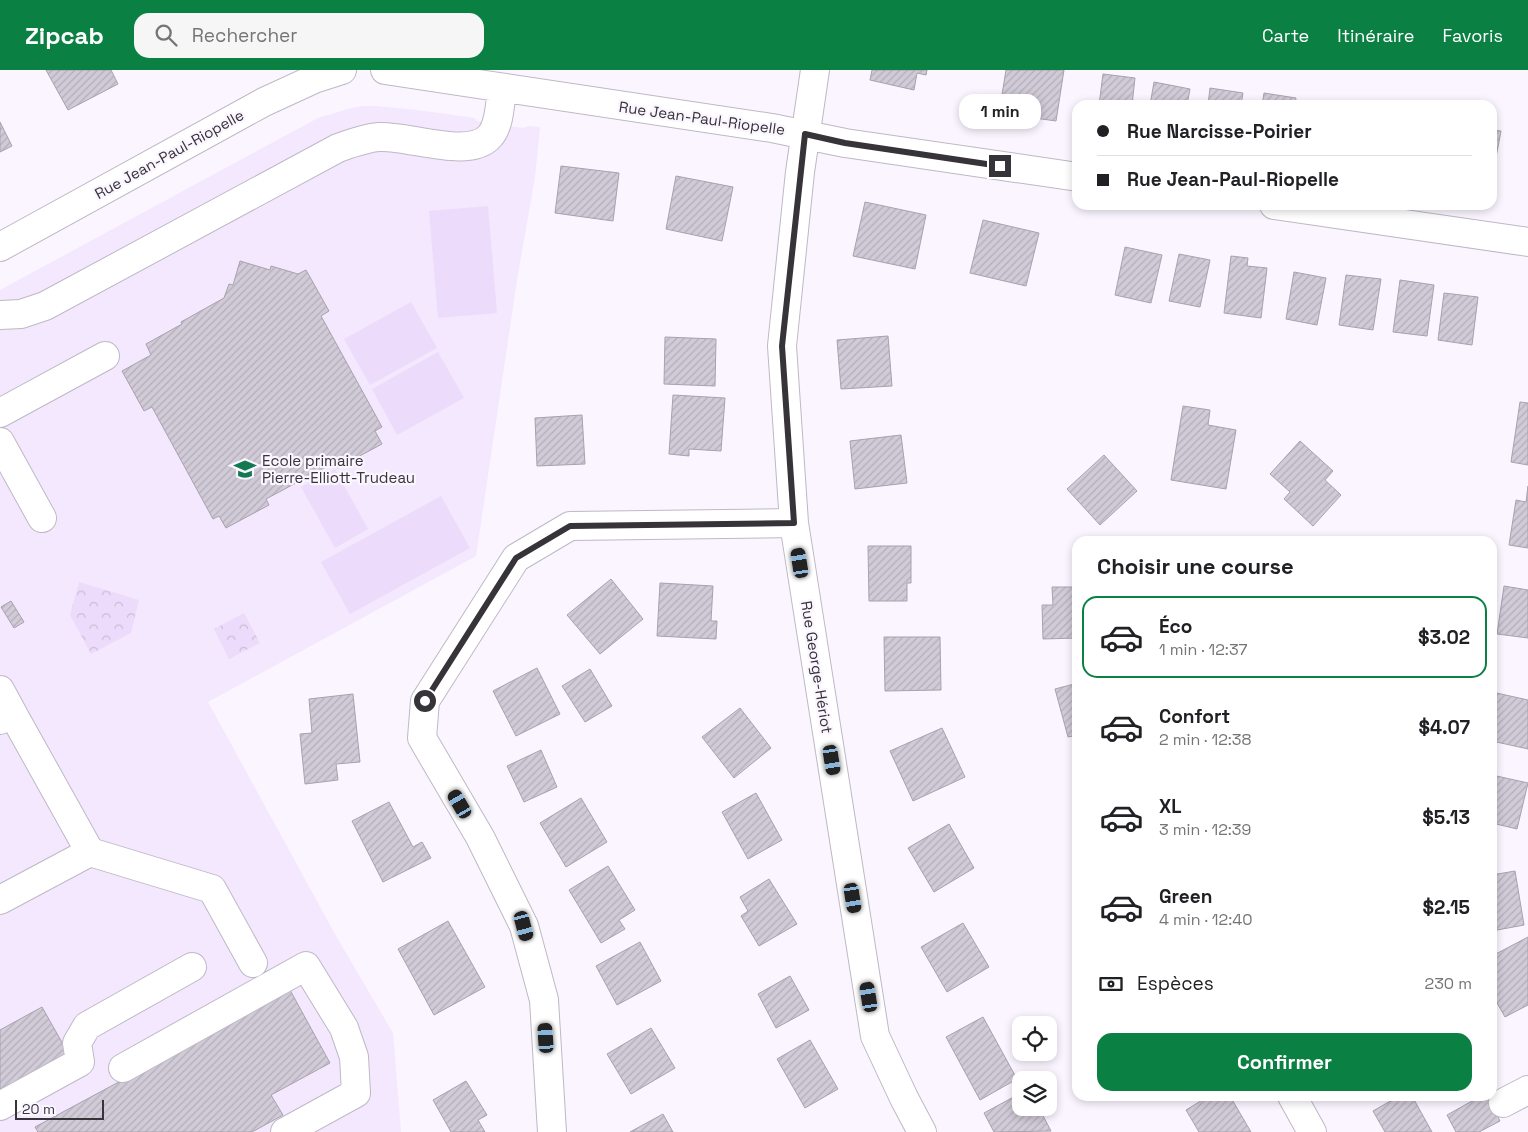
<!DOCTYPE html>
<html lang="fr">
<meta charset="utf-8">
<style>
body{margin:0;font-family:"Space Grotesk",sans-serif;background:#f6f6f6;color:#202124;height:100vh;display:flex;flex-direction:column;font-size:19px;white-space:nowrap}
*{box-sizing:border-box;margin:0}
p{font-size:16px;color:#757577}
.icon{flex:none;width:28px;height:28px;fill:none;stroke:currentColor;stroke-width:2;stroke-linecap:round;stroke-linejoin:round}
.map{position:relative;flex:1;overflow:hidden}
.panel{position:absolute;left:1072px;top:466px;width:425px;height:565px;display:flex;flex-direction:column;background:#fff;border-radius:15px;box-shadow:0 2px 8px #0003}
.panel>*{flex:none}
.hud{position:absolute;left:1072px;top:30px;width:425px;height:110px;border-radius:15px;box-shadow:0 2px 8px #0003;display:grid;align-content:center;height:110px;padding:0 25px;background:#fff}
.controls{position:absolute;left:1012px;top:946px;display:grid;gap:10px}
.controls a{display:grid;place-items:center;width:45px;height:45px;border-radius:10px;background:#fff;box-shadow:0 2px 8px #0003;font-size:25px}
.scale{position:absolute;left:15px;bottom:12px;width:89px;box-sizing:border-box;padding-left:5px;border:2px solid #363339;border-top:0;font-size:14px;line-height:18px;white-space:nowrap;color:#363339;-webkit-text-stroke:4px #faf5fe;paint-order:stroke}
.end{position:absolute;width:22px;height:22px;margin:-11px;border:6px solid #363339;background:#fff;box-shadow:0 0 0 2px #fff}
.from{border-radius:50%}
.bubble{position:absolute;height:35px;border-radius:15px;background:#fff;box-shadow:0 2px 8px #0003;font-size:16px;font-weight:700;line-height:35px;text-align:center}
.car{position:absolute;width:15px;height:30px;margin:-15px -8px;border-radius:6px;box-shadow:0 0 4px 1px #0007;background:linear-gradient(#222 24%,#8ab4d8 0 40%,#222 0 76%,#8ab4d8 0 86%,#222 0)}
.hud b{display:flex;align-items:center;gap:18px;height:48px;font-size:19px}
.hud b+b{border-top:1px solid #e0e0e0}
.hud i{width:12px;height:12px;background:#202124}
ul{padding:0;list-style:none}
li{display:flex;align-items:center;gap:15px;height:82px;margin:0 10px 8px;padding:0 15px;border:2px solid transparent;border-radius:15px}
li div{flex:1}
li b{display:block;font-size:19px}
li em{font-style:normal;font-weight:700}
li.selected{border-color:#0b8043}
li>.icon{width:45px;height:45px;stroke-width:1.5}
h2{padding:0 25px;font-size:22px;line-height:60px}
.pay{display:flex;align-items:center;gap:12px;height:55px;padding:0 25px;font-size:19px}
.pay p{margin-inline-start:auto}
.button{display:flex;gap:10px;margin-top:auto;padding:10px 25px}
.button a{flex:1;height:58px;border-radius:15px;background:#0b8043;color:#fff;font-size:20px;font-weight:700;line-height:58px;text-align:center}
header{display:flex;align-items:center;gap:30px;box-sizing:border-box;height:70px;padding:0 25px;background:#0b8043;color:#fff}
header strong{font-size:24px}
nav{display:flex;gap:28px;margin-inline-start:auto;font-size:18px}
.search{width:350px;height:45px;background:#f6f6f6;display:flex;align-items:center;gap:12px;box-sizing:border-box;padding:0 18px;border-radius:15px;color:#757577;font-size:19px}
.map>svg:first-child{display:block}
.built{fill:#f3e8fd}
.green{fill:#ecdbfa}
.park{fill:url(#park-crowns)}
.building{fill:url(#building-hatch);stroke:#a8a1ae}
.lines{fill:none;stroke-linecap:round;stroke-linejoin:round}
.minor-casing{stroke:#bfb8c5;stroke-width:30}
.minor{stroke:#fff;stroke-width:28}
.route{stroke:#363339;stroke-width:6}
.labels{text-anchor:middle;dominant-baseline:central;stroke-width:4.5;stroke-linejoin:round;paint-order:stroke}
.street-label{font-size:15px;fill:#363339;stroke:#faf5fe}
.poi-label{font-size:15px;fill:#363339;stroke:#faf5fe;text-anchor:start}
</style>
<header>
<strong>Zipcab</strong>
<div class="search"><svg class="icon" aria-label="search" viewBox="0 0 24 24"><circle cx="10" cy="10" r="6"/><path d="M15 15l6 6"/></svg>Rechercher</div>
<nav><a>Carte</a><a>Itinéraire</a><a>Favoris</a></nav>
</header>
<div class="map">
<svg width="1528" height="1062" viewBox="0 0 1528 1062">
<defs>
<pattern id="park-crowns" width="20" height="18" patternUnits="userSpaceOnUse" patternTransform="scale(1.25)"><rect width="20" height="18" fill="#ecdbfa"/><path d="M2 6a3 3 0 1 1 6 0M12 15a3 3 0 1 1 6 0" fill="none" stroke="#cbbcd7"/></pattern>
<pattern id="building-hatch" width="6" height="6" patternUnits="userSpaceOnUse" patternTransform="scale(1.25)"><rect width="6" height="6" fill="#d1cad7"/><path d="M-1 1l2-2M0 6l6-6M5 7l2-2" fill="none" stroke="#b4aeb9"/></pattern>
</defs>
<rect width="100%" height="100%" fill="#faf5fe"/>
<path class="built" d="M363 36H376L417 40 475 48 476 51 523 58 529 56 540 57 535 107 517 210 476 486 208 632 336 866 393 963 401 1062H0V220L318 48 348 39Z"/>
<path class="green" d="M488 136 497 243 438 248 429 141Z
M411 232 437 278 370 315 344 269Z
M438 282 464 328 397 365 372 319Z
M335 399 368 459 335 478 301 417Z
M441 426 470 478 350 544 321 492Z"/>
<path class="park" d="M79 512 139 530 131 563 91 584 70 545Z
M244 543 260 573 229 589 214 559Z"/>
<path class="building" d="M46 0H111L118 14 68 40Z
M872 0H927L926 5 917 3 914 20 870 10Z
M1006 0H1064L1056 51 999 43Z
M1103 4 1135 8 1132 35H1099Z
M1154 12 1190 19 1187 35H1150Z
M1210 18 1243 23 1241 35H1208Z
M1264 23 1296 28 1295 35H1262Z
M0 52 12 76 0 82Z
M1492 60 1501 61 1492 108Z
M561 96 619 103 613 151 555 143Z
M676 106 733 117 722 171 666 159Z
M865 132 926 145 915 199 853 186Z
M983 150 1039 163 1026 216 970 203Z
M1125 177 1162 185 1151 233 1115 225Z
M1179 184 1210 190 1200 237 1169 231Z
M1231 186 1248 188 1247 196 1267 198 1261 248 1224 243Z
M240 191 270 200 271 196 298 204 306 200 329 241 321 246 382 357 375 361 382 374 337 398 335 392 266 429 269 435 226 458 219 446 213 449 152 337 144 341 122 301 151 285 146 274 182 254 181 252 224 228 229 214 233 215Z
M1294 202 1326 208 1317 255 1286 249Z
M1346 205 1381 209 1373 260 1339 255Z
M1400 210 1434 215 1427 266 1393 262Z
M1444 223 1478 227 1472 275 1438 270Z
M888 266 892 316 841 319 837 270Z
M665 267 716 269 715 316 664 314Z
M673 325 725 328 721 381 689 379V386L669 384Z
M1520 332 1528 333V395L1511 392Z
M1183 336 1210 340 1208 355 1236 360 1226 419 1171 410Z
M582 345 585 394 537 396 535 348Z
M901 365 907 413 855 419 850 371Z
M1300 371 1333 401 1325 410 1341 425 1313 456 1284 429 1290 422 1270 404Z
M1104 385 1137 421 1100 455 1067 419Z
M1528 416V478L1509 475 1516 430 1526 432Z
M868 476H911V513H907V531H869Z
M611 509 643 549 600 584 567 545Z
M660 513 713 516 711 551H717L716 569 657 566Z
M1504 516 1528 520V568L1497 564Z
M1052 517H1078V568L1043 569 1042 535H1053Z
M11 531 24 552 14 558 1 537Z
M884 567H940L941 620 885 621Z
M537 598 560 644 516 666 493 621Z
M590 599 612 636 585 652 562 616Z
M1078 613V665L1068 667 1055 619Z
M1492 622 1528 630V679L1492 671Z
M353 624 360 692 336 694 338 710 305 714 300 664 312 663 309 629Z
M740 638 771 678 734 708 702 667Z
M942 658 965 707 913 731 890 681Z
M541 680 557 717 524 732 507 696Z
M1492 705 1528 713 1517 759 1492 753Z
M756 723 782 770 748 789 722 742Z
M581 728 607 772 566 797 540 753Z
M389 732 413 777 422 772 431 788 383 812 352 751Z
M949 754 974 798 934 822 908 778Z
M608 796 635 840 619 850 625 859 601 873 569 820Z
M1515 801 1524 855 1492 861V805Z
M769 809 797 854 759 876 741 846 748 841 740 827Z
M448 851 485 917 434 945 398 879Z
M963 853 989 897 947 922 921 877Z
M1528 867V935L1505 947 1492 924V886Z
M640 872 661 911 617 935 596 896Z
M790 906 809 940 776 958 758 924Z
M290 920 330 993 271 1025 283 1045 252 1062H38L35 1057Z
M42 937 68 983 0 1020V960Z
M983 947 1017 1009 980 1030 946 967Z
M651 958 675 998 631 1024 607 984Z
M810 970 838 1019 805 1038 777 989Z
M466 1011 487 1045 478 1050 485 1062H451L433 1030Z
M1021 1023V1038H1039L1051 1061 994 1062 984 1043Z
M1209 1026H1230L1251 1062H1199L1186 1040Z
M1399 1026H1412L1432 1062H1385L1373 1041Z
M1481 1026H1487L1500 1051 1479 1062H1456L1447 1045Z
M663 1044 673 1062H630Z"/>
<g class="lines">
<g class="minor-casing">
<path id="minor" d="M385 0 772 58 845 73 1078 107
M815 0 800 102 782 276 794 453 875 966 904 1028 922 1062
M1274 135 1528 172
M0 177 264 32 314 9 342 0
M0 245 21 244 45 236 338 78C352 73 365 68 379 67 408 65 470 90 490 66 500 55 500 32 502 18
M0 343 105 286
M0 372 42 448
M0 620 13 644 0 650
M90 782 212 819 253 893
M0 830 90 782 13 644
M123 998 306 896 344 958 354 987 356 1023 285 1062
M1292 1026 1312 1062
M1503 1033 1528 1020
M0 1036 80 992 77 973 87 956 192 897
M552 1062 544 930 524 856 480 767 422 668 425 631 516 488 570 456 794 453"/>
</g>
<use href="#minor" class="minor"/>
</g>
<g class="lines">
<path class="route" d="M425 631 516 488 570 456 794 453 782 276 805 64 845 73 1000 96"/>
</g>
<defs>
<g id="school-bare" transform="scale(1.725)"><path d="M0-5L7-2L0 1L-7-2ZM-4 1L0 2.5L4 1V4Q0 6-4 4Z" fill="#127951" stroke="#faf5fe" stroke-width="2.5" paint-order="stroke"/></g>
</defs>
<g fill-rule="evenodd">
<use href="#school-bare" x="245" y="399"/>
</g>
<g class="labels">
<g class="street-label">
<text transform="translate(702 48) rotate(8)">Rue Jean-Paul-Riopelle</text>
<text transform="translate(169 84) rotate(-29)">Rue Jean-Paul-Riopelle</text>
<text transform="translate(817 597) rotate(81)">Rue George-Hériot</text>
</g>
<g class="poi-label">
<text x="262" y="390">Ecole primaire<tspan x="262" dy="17">Pierre-Elliott-Trudeau</tspan></text>
</g>
</g>
</svg>
<div class="controls">
<a><svg class="icon" aria-label="locate" viewBox="0 0 24 24"><circle cx="12" cy="12" r="6"/><path d="M12 2v4M12 18v4M2 12h4M18 12h4"/></svg></a>
<a><svg class="icon" aria-label="layers" viewBox="0 0 24 24"><path d="M12 4l9 5-9 5-9-5zM3 14l9 5 9-5"/></svg></a>
</div>
<div class="scale">20 m</div>
<i class="end from" style="left:425px;top:631px"></i>
<i class="end" style="left:1000px;top:96px"></i>
<div class="bubble" style="left:959px;top:24px;width:82px">1 min</div>
<i class="car" style="left:800px;top:493px;rotate:351deg"></i>
<i class="car" style="left:832px;top:690px;rotate:171deg"></i>
<i class="car" style="left:460px;top:734px;rotate:330deg"></i>
<i class="car" style="left:853px;top:828px;rotate:171deg"></i>
<i class="car" style="left:524px;top:856px;rotate:165deg"></i>
<i class="car" style="left:869px;top:927px;rotate:351deg"></i>
<i class="car" style="left:546px;top:968px;rotate:356deg"></i>
<div class="hud">
<b><i class="from"></i>Rue Narcisse-Poirier</b>
<b><i></i>Rue Jean-Paul-Riopelle</b>
</div>
<section class="panel">
<h2>Choisir une course</h2>
<ul>
<li class="selected"><svg class="icon" aria-label="car" viewBox="0 0 24 24"><path d="M5 17H2v-5l4-1 3-4h7l3 4 3 1v5h-3M9 17h6M6 11h13"/><circle cx="7" cy="17" r="2"/><circle cx="17" cy="17" r="2"/></svg><div><b>Éco</b><p>1 min · 12:37</p></div><em>$3.02</em></li>
<li><svg class="icon" aria-label="car" viewBox="0 0 24 24"><path d="M5 17H2v-5l4-1 3-4h7l3 4 3 1v5h-3M9 17h6M6 11h13"/><circle cx="7" cy="17" r="2"/><circle cx="17" cy="17" r="2"/></svg><div><b>Confort</b><p>2 min · 12:38</p></div><em>$4.07</em></li>
<li><svg class="icon" aria-label="car" viewBox="0 0 24 24"><path d="M5 17H2v-5l4-1 3-4h7l3 4 3 1v5h-3M9 17h6M6 11h13"/><circle cx="7" cy="17" r="2"/><circle cx="17" cy="17" r="2"/></svg><div><b>XL</b><p>3 min · 12:39</p></div><em>$5.13</em></li>
<li><svg class="icon" aria-label="car" viewBox="0 0 24 24"><path d="M5 17H2v-5l4-1 3-4h7l3 4 3 1v5h-3M9 17h6M6 11h13"/><circle cx="7" cy="17" r="2"/><circle cx="17" cy="17" r="2"/></svg><div><b>Green</b><p>4 min · 12:40</p></div><em>$2.15</em></li>
</ul>
<div class="pay"><svg class="icon" aria-label="cash" viewBox="0 0 24 24"><path d="M3 7h18v10H3z"/><circle cx="12" cy="12" r="2"/></svg>Espèces<p>230 m</p></div>
<div class="button"><a>Confirmer</a></div>
</section>
</div>
